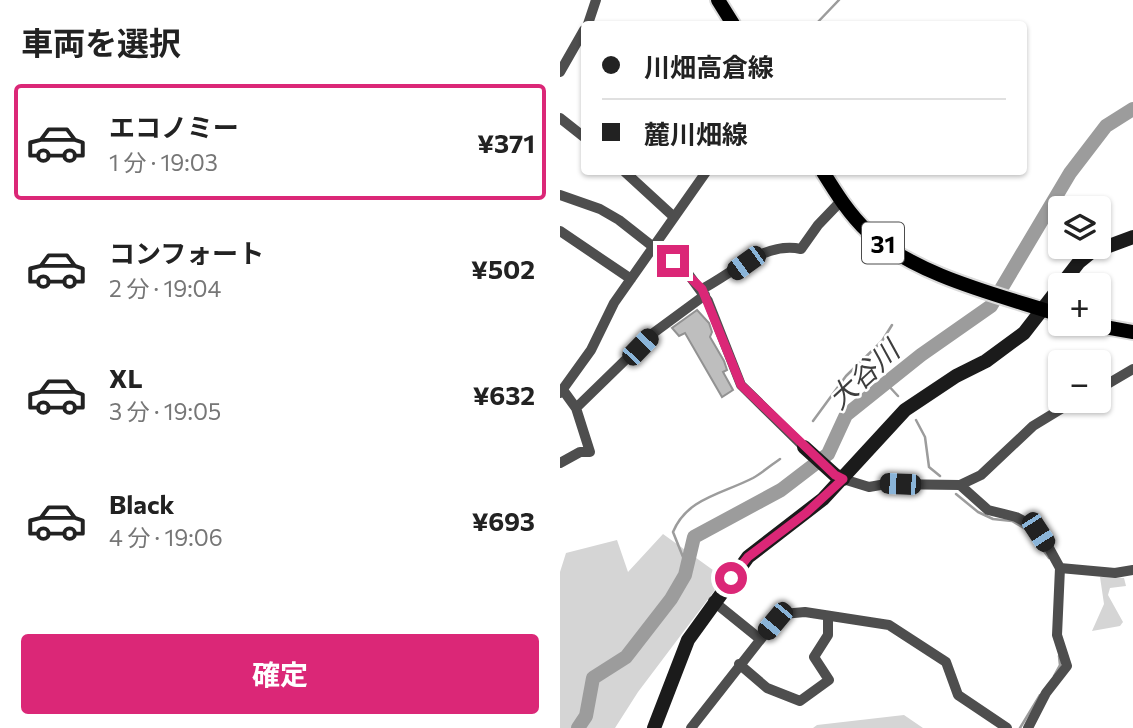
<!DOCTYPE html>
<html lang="ja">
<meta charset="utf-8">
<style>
body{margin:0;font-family:Commissioner,"Noto Sans JP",sans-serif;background:#f2f2f2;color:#222;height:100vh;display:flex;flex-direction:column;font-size:26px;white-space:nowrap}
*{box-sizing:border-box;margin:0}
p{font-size:23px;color:#767676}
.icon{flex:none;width:38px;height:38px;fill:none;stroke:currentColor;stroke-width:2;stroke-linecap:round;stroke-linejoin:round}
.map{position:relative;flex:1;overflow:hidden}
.side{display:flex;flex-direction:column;background:#fff;width:560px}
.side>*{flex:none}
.top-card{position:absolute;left:21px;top:21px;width:446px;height:154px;border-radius:7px;box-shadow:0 2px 5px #0004;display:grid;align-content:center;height:154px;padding:0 21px;background:#fff}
.controls{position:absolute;left:488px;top:196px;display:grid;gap:14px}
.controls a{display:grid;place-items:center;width:63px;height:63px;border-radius:7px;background:#fff;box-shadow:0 2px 5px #0004;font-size:35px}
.end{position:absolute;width:32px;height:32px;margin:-16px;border:9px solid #db2777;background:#fff;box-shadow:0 0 0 4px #fff}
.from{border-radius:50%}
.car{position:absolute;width:21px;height:42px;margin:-21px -10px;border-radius:9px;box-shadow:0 0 5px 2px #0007;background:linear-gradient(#222 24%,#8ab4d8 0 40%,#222 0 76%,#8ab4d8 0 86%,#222 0)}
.top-card b{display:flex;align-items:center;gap:24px;height:66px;font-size:26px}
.top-card b+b{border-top:2px solid #e0e0e0}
.top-card i{width:18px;height:18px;background:#222}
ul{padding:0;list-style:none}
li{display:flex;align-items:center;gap:21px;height:116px;margin:0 14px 10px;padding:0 7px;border:4px solid transparent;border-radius:7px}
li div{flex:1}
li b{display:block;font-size:26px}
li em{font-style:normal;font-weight:700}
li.active{border-color:#db2777}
li>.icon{width:63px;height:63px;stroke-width:1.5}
h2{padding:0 21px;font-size:32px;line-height:84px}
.cta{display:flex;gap:14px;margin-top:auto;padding:14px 21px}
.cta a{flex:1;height:80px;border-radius:7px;background:#db2777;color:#fff;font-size:28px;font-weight:700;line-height:80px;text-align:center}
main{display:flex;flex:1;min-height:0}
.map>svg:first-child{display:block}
.green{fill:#d5d5d5}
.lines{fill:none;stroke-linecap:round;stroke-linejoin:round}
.stream{stroke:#9c9c9c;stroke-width:2.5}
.river{stroke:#9c9c9c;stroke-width:14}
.building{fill:#bebebe;stroke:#929292;stroke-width:2}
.primary-casing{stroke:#dbdbdb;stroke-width:18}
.street{stroke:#4e4e4e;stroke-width:10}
.secondary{stroke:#1b1b1b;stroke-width:14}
.primary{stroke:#000;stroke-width:14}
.route{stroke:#db2777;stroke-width:9}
.labels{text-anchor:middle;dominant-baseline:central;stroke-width:5;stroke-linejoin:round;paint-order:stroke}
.shield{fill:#fff;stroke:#4c4c4c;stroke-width:2}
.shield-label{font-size:24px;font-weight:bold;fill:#000}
.water-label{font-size:28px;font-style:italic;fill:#3d3d3d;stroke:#fff}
</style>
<main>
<section class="side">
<h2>車両を選択</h2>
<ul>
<li class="active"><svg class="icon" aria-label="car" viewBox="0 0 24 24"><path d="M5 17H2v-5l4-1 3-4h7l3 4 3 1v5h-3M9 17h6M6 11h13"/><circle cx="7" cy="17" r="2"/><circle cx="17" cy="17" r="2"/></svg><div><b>エコノミー</b><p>1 分 · 19:03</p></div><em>¥371</em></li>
<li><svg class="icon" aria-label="car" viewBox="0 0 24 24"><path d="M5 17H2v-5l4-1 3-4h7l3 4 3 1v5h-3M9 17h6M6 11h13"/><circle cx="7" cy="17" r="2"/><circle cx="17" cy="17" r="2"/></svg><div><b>コンフォート</b><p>2 分 · 19:04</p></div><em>¥502</em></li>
<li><svg class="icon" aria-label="car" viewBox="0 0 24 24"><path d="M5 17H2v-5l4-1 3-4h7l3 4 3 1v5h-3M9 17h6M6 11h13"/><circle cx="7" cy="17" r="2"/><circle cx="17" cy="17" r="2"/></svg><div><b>XL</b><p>3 分 · 19:05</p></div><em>¥632</em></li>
<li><svg class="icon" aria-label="car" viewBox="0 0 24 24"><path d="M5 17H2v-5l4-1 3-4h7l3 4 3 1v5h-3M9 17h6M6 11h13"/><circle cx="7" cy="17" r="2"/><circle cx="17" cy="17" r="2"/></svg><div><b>Black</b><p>4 分 · 19:06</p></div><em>¥693</em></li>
</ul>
<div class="cta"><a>確定</a></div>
</section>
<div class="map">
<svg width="573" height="728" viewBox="0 0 573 728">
<rect width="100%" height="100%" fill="#fff"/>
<path class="green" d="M103 534 164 578 78 692 55 728H0V572L6 553 57 540 68 572Z
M540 577 564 578 566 586 550 588 548 595 563 622 560 626 532 631 544 604Z
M344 715 363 728H253L257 725Z"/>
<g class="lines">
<path class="stream" d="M256 24 279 0
M326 383 338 396
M356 420 365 437 369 467 380 476
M253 421 286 376 322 341 332 325
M396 494 418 512 433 519 452 521 469 531 489 558
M127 567 113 532C127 498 162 494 193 478 202 473 211 465 220 459
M494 676 500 665 499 656
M460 728 480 695"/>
<path class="river" d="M18 728 26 716 33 678 66 657 111 599 125 575 134 537 221 490 268 454 286 415 361 355 431 306 510 173 546 126 573 109"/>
</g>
<path class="building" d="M137 310 149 323 152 332 150 337 164 361 167 370 163 372 173 390 162 397 125 333 119 336 112 328Z"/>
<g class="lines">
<g class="primary-casing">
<path id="primary" d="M158 0 173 24
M263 172C276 193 289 214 308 232 356 276 439 295 500 315
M528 324 573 332"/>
</g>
<path class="street" d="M28 24 36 0
M0 72 24 30
M0 118 24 137
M65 172 114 217
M0 195 40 209 59 220 129 275 148 301 181 385 244 447
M0 231 71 279
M142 289C173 273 205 241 241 249L258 225 281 201
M539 389 573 369
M0 393 31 350 54 303 146 172
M16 408 92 334 145 295
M0 463 20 452H30L16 408 3 390
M283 479 309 487 326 484 400 485 421 475 473 426 514 401
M400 485 428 510 456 517 471 525 489 548 500 568 497 635 507 666 486 693 468 728
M500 568 555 573 573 570
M153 601 200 639
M179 664 207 688 240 701 269 680 254 657 268 635V617
M131 728 215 621 223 614 245 612 329 625 386 662 398 695 447 728"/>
<path class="secondary" d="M244 447 275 475 283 479
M94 728 128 640 188 557 263 499 345 410 396 376 426 361 464 333 519 262 530 253 573 237"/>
<use href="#primary" class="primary"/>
</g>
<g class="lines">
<path class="route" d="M113 261 142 289 181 385 275 475 283 479 246 513 188 557 171 578"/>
</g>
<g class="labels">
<rect class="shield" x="302" y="222.5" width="42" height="41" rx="5"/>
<g class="shield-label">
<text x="323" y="243">31</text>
</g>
<g class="water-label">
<text transform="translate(303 374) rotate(-43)">大谷川</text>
</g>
</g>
</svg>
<div class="controls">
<a><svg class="icon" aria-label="layers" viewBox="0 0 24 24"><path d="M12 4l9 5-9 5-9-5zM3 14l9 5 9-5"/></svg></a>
<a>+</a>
<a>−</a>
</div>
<i class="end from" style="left:171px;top:578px"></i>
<i class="end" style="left:113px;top:261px"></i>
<i class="car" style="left:186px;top:263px;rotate:234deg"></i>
<i class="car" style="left:80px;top:347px;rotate:44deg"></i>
<i class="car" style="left:340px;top:484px;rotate:272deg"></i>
<i class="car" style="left:478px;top:532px;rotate:147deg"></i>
<i class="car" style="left:215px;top:621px;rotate:220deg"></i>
<div class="top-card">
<b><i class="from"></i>川畑高倉線</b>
<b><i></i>麓川畑線</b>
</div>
</div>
</main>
